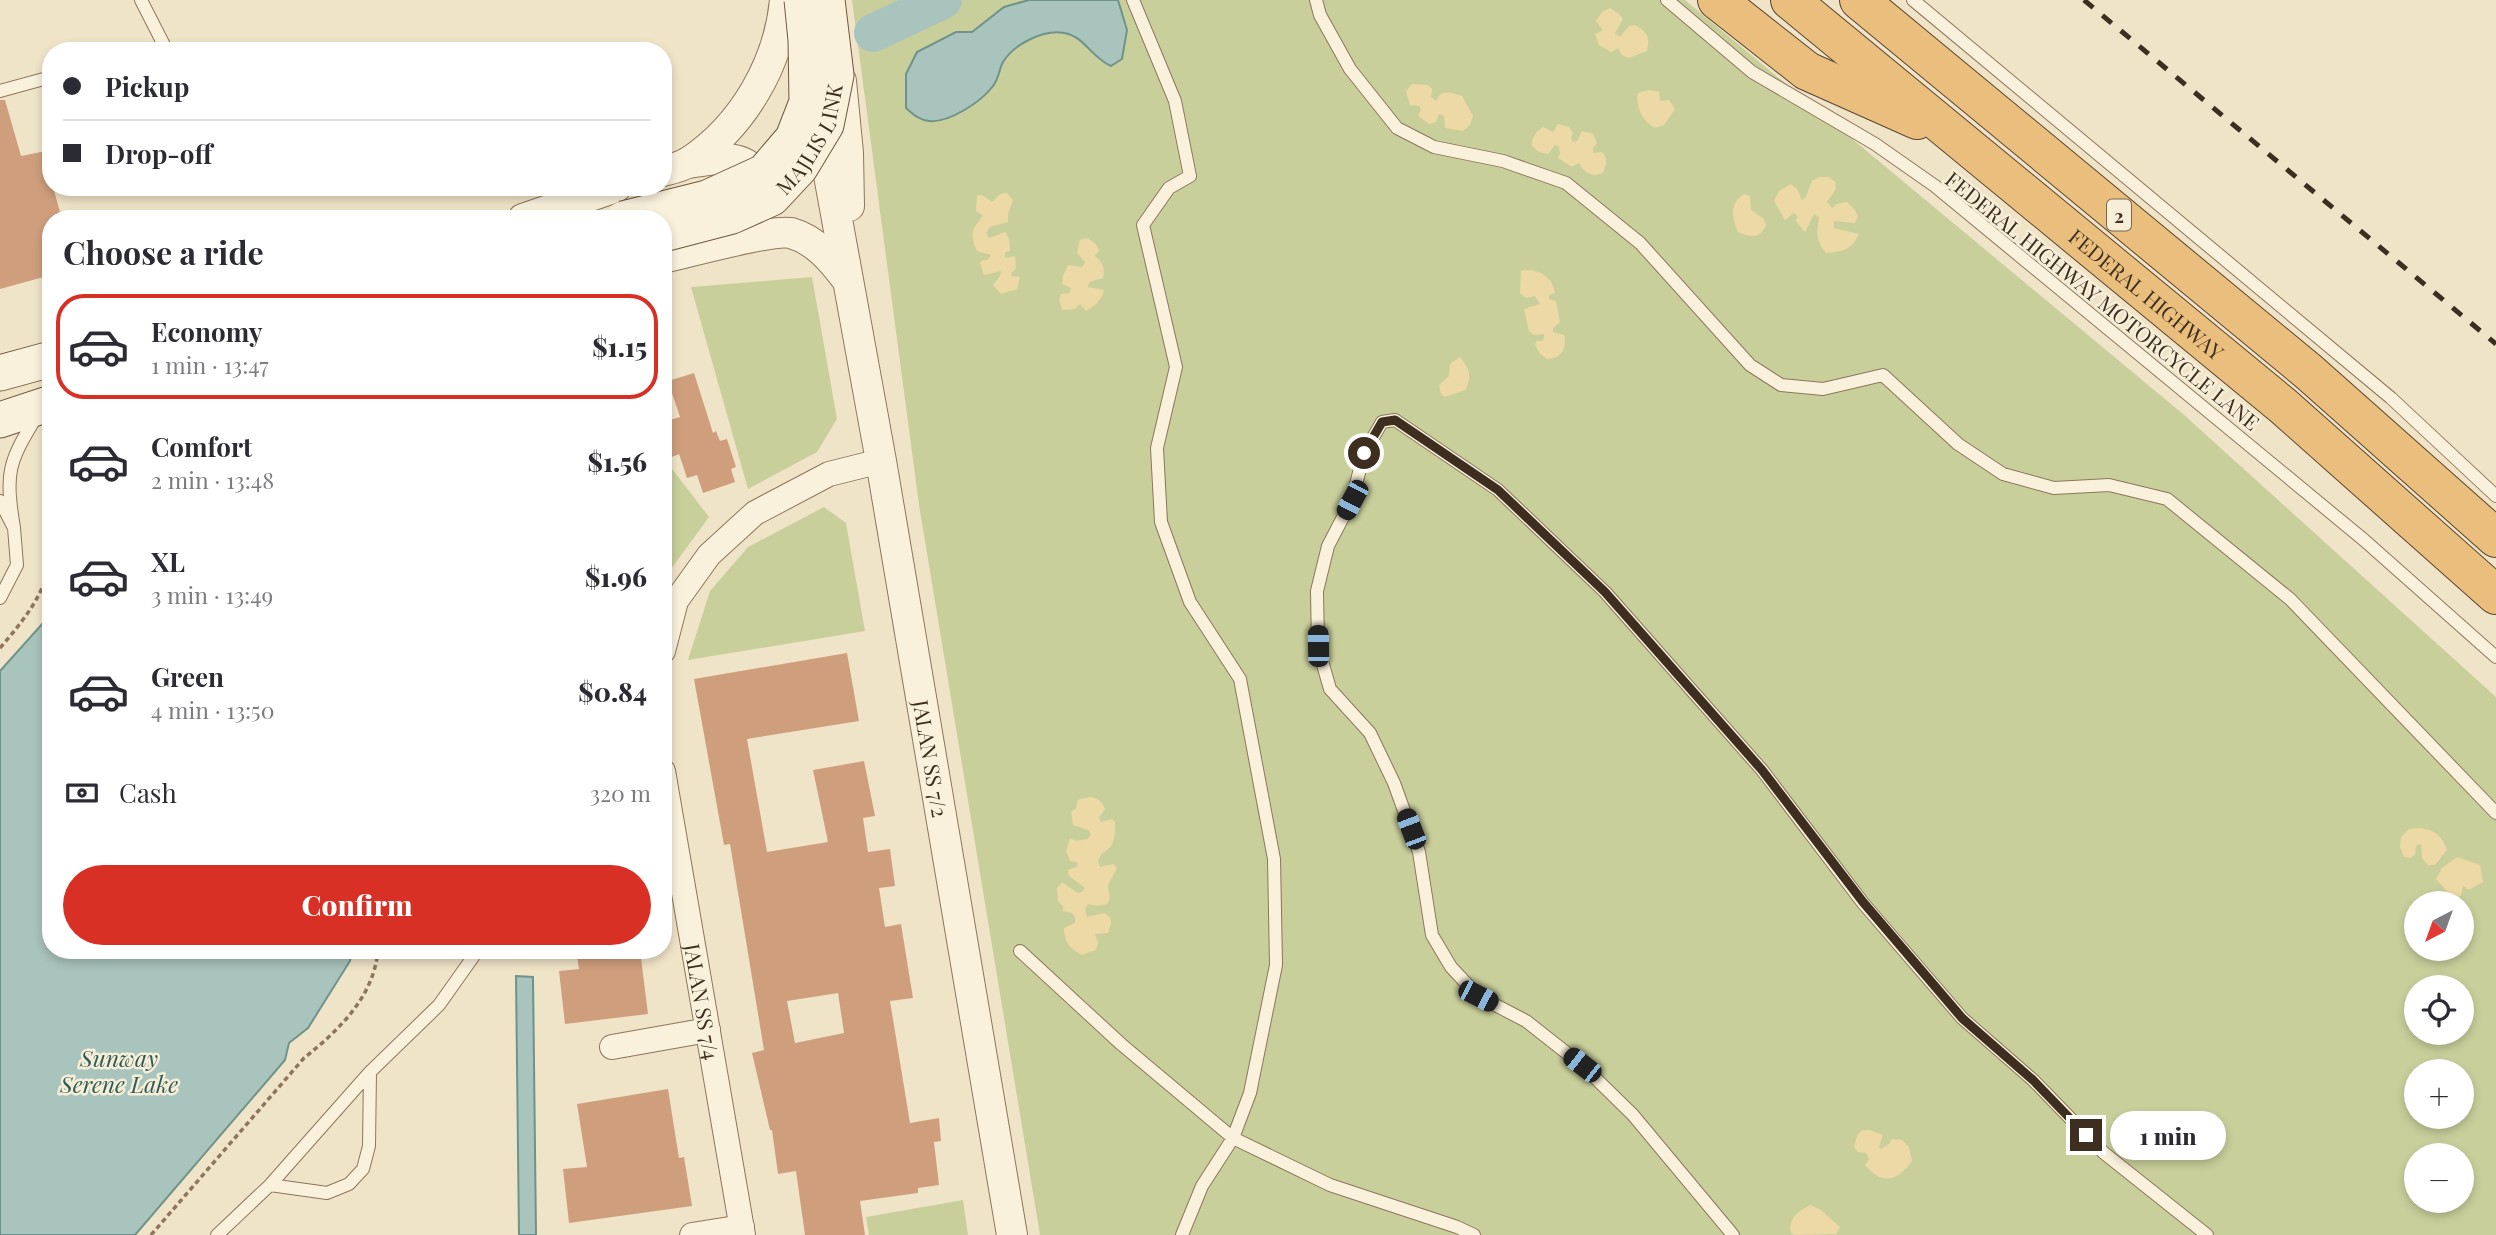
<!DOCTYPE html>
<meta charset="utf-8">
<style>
body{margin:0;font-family:"Playfair Display",serif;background:#f2f2f3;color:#2b2b33;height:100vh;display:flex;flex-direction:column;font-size:26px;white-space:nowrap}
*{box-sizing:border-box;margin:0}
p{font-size:23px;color:#7c7c81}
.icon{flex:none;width:38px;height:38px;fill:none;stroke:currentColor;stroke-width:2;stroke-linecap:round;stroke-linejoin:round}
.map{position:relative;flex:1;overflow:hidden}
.panel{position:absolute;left:42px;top:210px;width:630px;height:749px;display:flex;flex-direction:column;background:#fff;border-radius:28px;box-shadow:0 4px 10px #0003}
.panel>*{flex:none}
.hud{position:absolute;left:42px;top:42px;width:630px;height:154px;border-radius:28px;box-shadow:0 4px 10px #0003;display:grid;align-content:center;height:154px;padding:0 21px;background:#fff}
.needle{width:46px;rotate:221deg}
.controls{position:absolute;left:2404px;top:891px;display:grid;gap:14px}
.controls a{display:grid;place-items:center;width:70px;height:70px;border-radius:50%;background:#fff;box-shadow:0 4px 10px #0003;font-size:35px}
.end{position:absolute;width:32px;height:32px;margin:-16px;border:9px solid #3d2e20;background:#fff;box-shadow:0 0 0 4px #fff}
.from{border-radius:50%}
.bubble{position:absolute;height:49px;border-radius:24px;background:#fff;box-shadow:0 4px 10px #0003;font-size:23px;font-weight:800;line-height:49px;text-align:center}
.car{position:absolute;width:21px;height:42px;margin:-21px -10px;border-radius:9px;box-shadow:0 0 5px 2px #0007;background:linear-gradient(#222 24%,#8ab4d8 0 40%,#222 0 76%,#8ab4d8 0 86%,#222 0)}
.hud b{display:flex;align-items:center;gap:24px;height:66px;font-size:26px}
.hud b+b{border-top:2px solid #e1e1e2}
.hud i{width:18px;height:18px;background:#2b2b33}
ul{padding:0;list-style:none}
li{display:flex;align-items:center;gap:21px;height:105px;margin:0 14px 10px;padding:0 7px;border:4px solid transparent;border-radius:28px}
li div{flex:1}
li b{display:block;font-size:26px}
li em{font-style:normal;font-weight:800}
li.on{border-color:#d93025}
li>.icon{width:63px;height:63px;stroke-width:1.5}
h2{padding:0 21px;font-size:32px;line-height:84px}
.pay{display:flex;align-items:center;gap:18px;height:77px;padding:0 21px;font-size:26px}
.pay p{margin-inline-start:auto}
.cta{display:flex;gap:14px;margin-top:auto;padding:14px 21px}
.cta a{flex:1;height:80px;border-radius:42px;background:#d93025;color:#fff;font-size:28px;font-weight:800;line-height:80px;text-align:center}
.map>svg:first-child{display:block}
.green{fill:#c9cf9b;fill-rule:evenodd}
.sand{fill:#ecd9a5}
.water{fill:#a9c4bc;stroke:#6f938a;stroke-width:2}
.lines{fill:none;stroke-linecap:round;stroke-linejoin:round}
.river{stroke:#a9c4bc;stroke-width:38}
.building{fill:#cf9f7d;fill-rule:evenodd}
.service-casing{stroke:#8d765c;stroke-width:14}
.minor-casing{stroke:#8d765c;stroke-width:26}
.tertiary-casing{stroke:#8d765c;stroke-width:32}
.secondary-casing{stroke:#6f573f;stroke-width:37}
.trunk-casing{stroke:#5b4430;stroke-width:40}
.path{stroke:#8d765c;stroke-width:3.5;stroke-dasharray:5 3.5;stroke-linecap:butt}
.service{stroke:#faf1dc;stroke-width:12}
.minor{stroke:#faf1dc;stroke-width:24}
.tertiary{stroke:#faf1dc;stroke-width:30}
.secondary{stroke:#faf1dc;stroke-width:35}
.trunk{stroke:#eabe7c;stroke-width:38}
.rail{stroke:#3d2e20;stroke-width:5;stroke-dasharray:12 12;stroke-linecap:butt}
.secondary-bridge-casing{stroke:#6f573f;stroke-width:37;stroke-linecap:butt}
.secondary-bridge{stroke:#faf1dc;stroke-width:35}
.route{stroke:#3d2e20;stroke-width:9}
.labels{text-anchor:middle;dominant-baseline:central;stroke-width:5;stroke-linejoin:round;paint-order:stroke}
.shield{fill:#f7eed8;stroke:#756857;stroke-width:2}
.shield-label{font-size:19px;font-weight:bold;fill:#3d2e20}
.street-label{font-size:21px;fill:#3d2e20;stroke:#f7eed8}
.water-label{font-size:23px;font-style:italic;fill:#2f5d5a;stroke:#f7eed8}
</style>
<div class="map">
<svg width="2496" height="1235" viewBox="0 0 2496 1235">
<rect width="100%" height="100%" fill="#f0e4c8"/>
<path class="green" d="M852 0H1685L2183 414 2496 697V1235H1040L919 505ZM2417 903H2462V948H2417ZM2417 987H2462V1032H2417ZM2417 1071H2462V1116H2417ZM2417 1155H2462V1200H2417Z
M812 277 837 419 817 452 748 489 691 287Z
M663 457 709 517 663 580Z
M824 507 846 523 865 631 688 660 710 591 748 547Z
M963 1200 968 1235H869L866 1217Z"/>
<path class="sand" d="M1610 8 1619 14 1623 19 1615 33 1620 37 1629 26 1635 25C1648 33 1650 36 1647 51L1629 58 1622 55 1618 48 1611 52 1599 45 1595 34 1603 30 1596 21 1602 12Z
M1412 84 1428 85 1432 89 1431 97 1436 101C1442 88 1450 93 1462 96L1473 116 1470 125 1463 131 1445 128 1444 116 1439 114 1436 122 1429 124 1418 116 1421 109 1419 106 1410 105 1406 91Z
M1649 90 1659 92 1660 101 1669 100 1675 109 1664 125 1655 128C1643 122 1635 107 1638 93Z
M1558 124 1569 127 1573 133 1571 138 1573 142 1577 141 1582 131 1593 134 1597 143 1593 148V153L1602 152C1608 159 1607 164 1603 173 1592 177 1585 174 1579 163L1572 167 1558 158 1560 153 1559 147 1555 145 1548 154 1539 152 1532 146C1532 136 1535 133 1543 127L1553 132Z
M1820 177H1829L1835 182 1836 189 1827 202 1832 208 1837 204 1847 202 1855 210 1858 216 1855 223 1834 221V228L1859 234C1852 250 1842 252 1826 253 1815 240 1817 233 1819 217L1814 214 1805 232 1795 220 1798 217 1794 213 1785 220 1774 201 1779 191 1791 184 1797 189 1802 200 1806 197 1812 181Z
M1007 193 1013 200 1008 214V222L990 227 986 233 989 238 1005 232 1009 238 1010 251 1005 252V258L1015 256 1016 269 1011 273 1012 276 1020 277 1017 289 1001 294 993 285 1000 276 1001 271 984 275 980 263 983 260H987L991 255 977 251C969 233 972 229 983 216L976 211 977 195H982L992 202 1000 194Z
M1744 194 1750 196 1751 210 1764 219 1766 226C1758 239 1752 238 1738 232 1732 218 1729 203 1744 194Z
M1087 238 1096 244 1099 250 1095 256C1103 262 1105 269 1103 278L1089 282 1088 287 1104 290C1102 300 1095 306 1086 311L1080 304 1075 309 1062 310 1059 300 1061 294 1069 293 1071 288 1062 284 1063 276 1068 265 1082 267 1085 262 1077 253 1080 240Z
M1526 270C1541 270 1553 278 1555 293L1549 295V299L1556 301 1560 322 1553 328V332L1564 335C1567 350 1562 358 1547 359L1539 353 1535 344 1537 341H1542L1544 338V334L1534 335 1529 331 1524 309 1540 304 1535 296 1526 298 1520 293 1521 271Z
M1460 357C1469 368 1473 377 1465 390L1445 397 1441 394 1439 385 1449 376 1450 364Z
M1089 797C1097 797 1102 801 1105 809L1099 818 1101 822 1112 819 1115 822C1116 857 1104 843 1098 862L1100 867 1113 864 1117 868 1108 885 1110 898 1107 904 1097 906 1088 904 1085 909 1087 917 1104 913 1110 917 1111 923 1108 933 1095 934 1098 943 1096 950 1081 955C1069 948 1064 941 1064 928L1075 923V917L1072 913 1063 911V906L1058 901 1057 888 1062 882 1078 893 1082 892 1085 888 1069 876 1068 870 1078 866 1077 862 1070 861 1066 851 1070 838 1076 841 1088 839 1091 834 1088 830 1073 825 1071 812 1076 808 1078 800Z
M2421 828C2435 831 2442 835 2447 850L2435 865H2428L2422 858 2421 844 2416 846 2415 855 2410 858 2404 857 2400 847 2401 837 2409 829Z
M2457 857 2480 865 2483 882 2468 890 2463 885 2461 896 2453 898 2436 879 2442 868Z
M1863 1130H1870L1883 1135 1879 1147 1881 1149 1889 1144 1892 1139 1902 1140 1909 1147 1912 1161C1897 1182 1882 1185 1865 1165L1869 1159 1866 1153 1858 1152 1854 1147 1857 1135Z
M1810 1205 1821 1210 1840 1227 1836 1234 1794 1235 1791 1233C1788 1218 1798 1211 1810 1205Z"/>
<path class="water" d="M1029 0H1118L1127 30 1122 59 1111 66C1092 58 1084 36 1064 33 1044 29 1014 44 1003 62 999 69 999 79 993 86 981 102 949 123 929 121 919 120 913 114 906 108V74L917 52 956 32H972L1004 7Z
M51 607V950H352L350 961 308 1028 289 1043 285 1060 135 1235H0V671L44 622Z
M516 976 533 977 536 1235H519Z"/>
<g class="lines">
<path class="river" d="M873 33 943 0"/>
</g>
<path class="building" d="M0 100H5L21 156 51 150V187H53L62 219H51V275L0 289Z
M694 373 713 433 716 431 720 441 727 439 736 467 731 469 735 482 703 493 697 475 687 478 679 454 672 457 663 428V422L680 417 668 381Z
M847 653 859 721 747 739 767 852 828 842 813 770 864 761 875 816 863 818 868 852 890 849 895 886 879 888 885 927 901 924 913 998 890 1001 910 1123 939 1118 941 1141 934 1142 939 1185 918 1188V1193L860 1201 865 1235H805L796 1171 778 1174 772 1130H770L752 1053 764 1050 730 844 724 845 694 679ZM838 993 844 1033 795 1043 787 1001Z
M576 950H640L648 1014 565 1024 559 971 579 969Z
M668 1089 679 1158 684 1157 692 1206 569 1223 563 1169 587 1167 577 1104Z"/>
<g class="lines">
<g class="service-casing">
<path id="service" d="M141 0 167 51
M1133 0 1175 101 1190 176 1169 188 1143 225 1176 367 1157 448 1161 522 1190 602 1240 679 1274 859 1276 965 1250 1093 1233 1138 1202 1186 1182 1235
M1316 0 1320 15 1350 69 1397 128 1434 147 1503 161 1566 183 1640 243 1750 365 1781 385 1823 389 1883 375 1958 444 2003 474 2054 488 2109 485 2167 499 2290 599 2496 813
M1667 0 1752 72 1875 144 1935 186 2364 540 2496 657
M1913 0 2391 398 2496 496
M0 91 51 77
M0 501 14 528 17 565 0 598
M14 528C5 471 8 463 38 414
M1020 951 1121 1044 1233 1138 1330 1185 1457 1227 1474 1235
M270 1185 327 1193 349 1184 363 1169 369 1146 370 1072
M217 1235 270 1185 370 1072 439 1005 473 957 475 950
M1733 1235 1633 1115 1582 1065 1526 1021 1478 996 1451 967 1432 935 1419 852 1394 783 1370 733 1330 689 1318 647 1317 591 1328 546 1352 500 1364 453 1382 422 1395 420 1498 490 1605 592 1762 770 1863 903 1962 1018 2033 1080 2104 1153 2207 1235"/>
</g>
<g class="minor-casing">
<g id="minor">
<path d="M663 651 676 601 709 555 755 513 829 474 881 461"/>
<path id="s1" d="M663 771 743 1235"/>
<path d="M612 1047 708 1030"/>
<path d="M692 1235 742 1227"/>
</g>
</g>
<g class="tertiary-casing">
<g id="tertiary">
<path d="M841 81 848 153 849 206"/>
<path id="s2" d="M821 119 826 159 881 461 1012 1235"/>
<path d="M687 163C707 161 737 152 753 170 758 176 759 189 762 197"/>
<path d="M663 171C671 169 681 167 689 162 743 126 779 64 785 0"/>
<path d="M523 219 616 187"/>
<path d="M663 258C686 253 772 229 791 233 816 240 833 261 848 281"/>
</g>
</g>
<g class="secondary-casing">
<path id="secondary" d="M0 373 51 359
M0 420 51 403"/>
</g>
<g class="trunk-casing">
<g id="trunk">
<path d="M1717 0 1807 71 1917 120"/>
<path id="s3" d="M1790 0 2282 405 2496 595"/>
<path d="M1859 0 2309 372 2496 538"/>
</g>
</g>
<path class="path" d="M51 500V509
M0 648C23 621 44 596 51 560
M151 1235 304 1058C338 1031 374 997 378 950"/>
<use href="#service" class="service"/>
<use href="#minor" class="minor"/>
<use href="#tertiary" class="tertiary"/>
<use href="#secondary" class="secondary"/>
<use href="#trunk" class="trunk"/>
<path class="rail" d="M2084 0 2496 344"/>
<g class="secondary-bridge-casing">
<g id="secondary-bridge">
<path d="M623 219 707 198 764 172 793 138 807 102 806 40 802 0"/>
<path id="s4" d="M663 234 732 216 772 198 800 168 826 125 836 75 827 0"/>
</g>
</g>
<use href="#secondary-bridge" class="secondary-bridge"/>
</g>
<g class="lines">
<path class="route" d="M1364 453 1382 422 1395 420 1498 490 1605 592 1762 770 1863 902 1962 1018 2033 1080 2086 1135"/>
</g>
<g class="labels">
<rect class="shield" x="2107" y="199.5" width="24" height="31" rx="5"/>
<g class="shield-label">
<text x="2119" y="215">2</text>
</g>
<g class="street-label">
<text stroke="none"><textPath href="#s4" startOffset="187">MAJLIS LINK</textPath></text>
<text stroke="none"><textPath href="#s3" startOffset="462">FEDERAL HIGHWAY</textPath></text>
<text transform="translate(2103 300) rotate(39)">FEDERAL HIGHWAY MOTORCYCLE LANE</text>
<text stroke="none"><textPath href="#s2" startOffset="649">JALAN SS 7/2</textPath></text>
<text stroke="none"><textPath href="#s1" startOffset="234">JALAN SS 7/4</textPath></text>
</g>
<g class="water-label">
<text x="119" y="1057">Sunway<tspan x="119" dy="26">Serene Lake</tspan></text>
</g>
</g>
</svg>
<div class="controls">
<a><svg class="needle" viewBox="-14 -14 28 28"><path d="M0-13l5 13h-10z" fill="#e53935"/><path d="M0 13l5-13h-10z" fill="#7c7c81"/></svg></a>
<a><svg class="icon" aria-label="locate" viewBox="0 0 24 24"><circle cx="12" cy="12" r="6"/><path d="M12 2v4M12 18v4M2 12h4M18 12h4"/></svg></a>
<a>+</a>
<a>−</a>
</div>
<i class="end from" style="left:1364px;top:453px"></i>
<i class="end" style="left:2086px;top:1135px"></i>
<div class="bubble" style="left:2110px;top:1111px;width:116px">1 min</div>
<i class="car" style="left:1352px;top:500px;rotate:208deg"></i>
<i class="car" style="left:1318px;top:646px;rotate:359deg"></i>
<i class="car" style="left:1411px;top:829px;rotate:339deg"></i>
<i class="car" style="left:1478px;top:996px;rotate:117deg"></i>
<i class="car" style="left:1582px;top:1065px;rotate:308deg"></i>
<div class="hud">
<b><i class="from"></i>Pickup</b>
<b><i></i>Drop-off</b>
</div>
<section class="panel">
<h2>Choose a ride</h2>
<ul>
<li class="on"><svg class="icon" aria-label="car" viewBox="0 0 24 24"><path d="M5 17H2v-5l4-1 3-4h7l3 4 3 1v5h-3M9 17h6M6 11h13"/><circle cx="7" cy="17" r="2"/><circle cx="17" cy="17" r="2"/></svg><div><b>Economy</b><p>1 min · 13:47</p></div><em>$1.15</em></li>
<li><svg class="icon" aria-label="car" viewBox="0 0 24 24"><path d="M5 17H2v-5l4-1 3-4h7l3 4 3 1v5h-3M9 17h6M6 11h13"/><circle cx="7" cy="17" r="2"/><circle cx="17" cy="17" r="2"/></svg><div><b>Comfort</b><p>2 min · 13:48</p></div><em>$1.56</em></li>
<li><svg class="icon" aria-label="car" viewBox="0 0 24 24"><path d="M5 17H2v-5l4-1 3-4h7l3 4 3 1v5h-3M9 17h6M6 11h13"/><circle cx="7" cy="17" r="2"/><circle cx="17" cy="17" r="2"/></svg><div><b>XL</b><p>3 min · 13:49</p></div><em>$1.96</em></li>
<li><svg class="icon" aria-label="car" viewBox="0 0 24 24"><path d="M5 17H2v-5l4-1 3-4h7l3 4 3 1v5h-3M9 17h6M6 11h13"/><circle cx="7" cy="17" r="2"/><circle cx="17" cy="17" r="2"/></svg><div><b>Green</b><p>4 min · 13:50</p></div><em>$0.84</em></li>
</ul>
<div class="pay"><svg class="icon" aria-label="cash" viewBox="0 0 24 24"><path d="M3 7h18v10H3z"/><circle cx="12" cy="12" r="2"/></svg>Cash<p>320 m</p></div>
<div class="cta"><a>Confirm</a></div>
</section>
</div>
